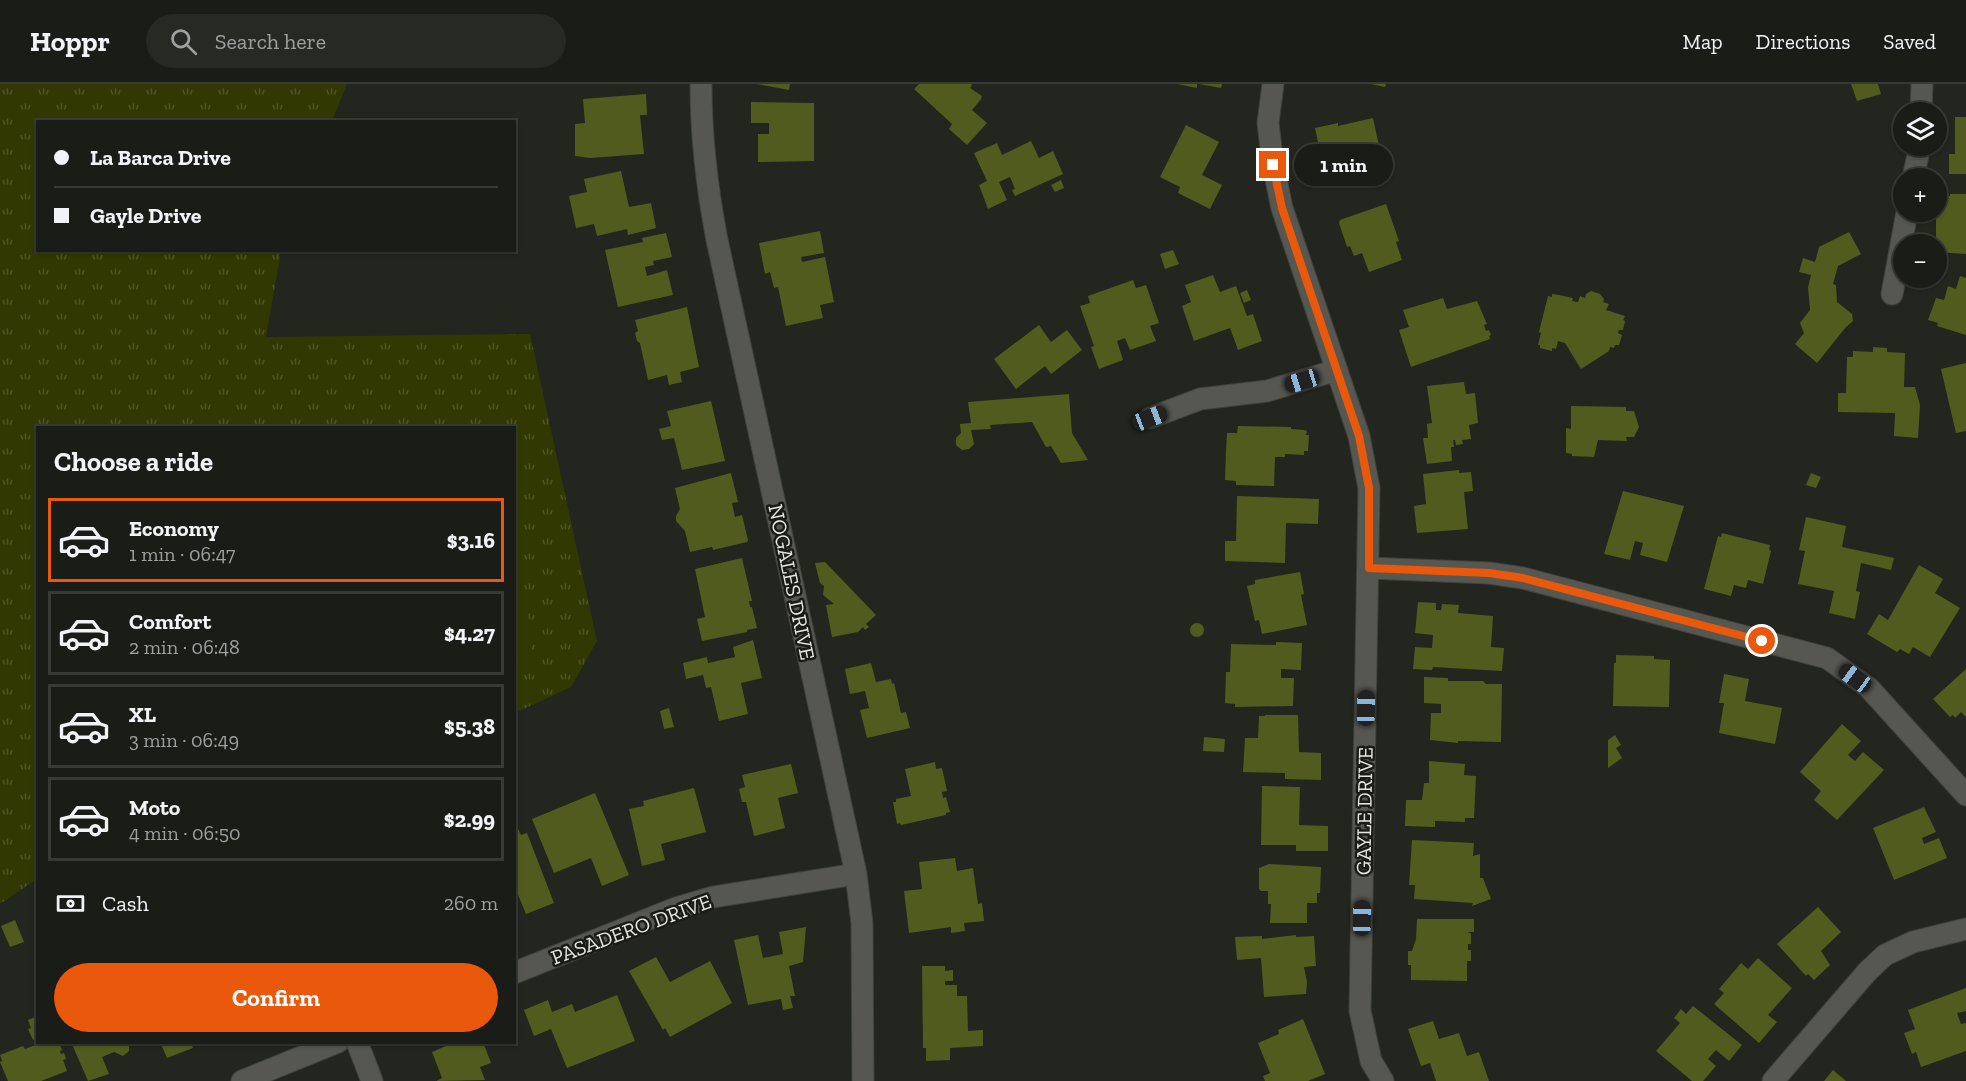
<!DOCTYPE html>
<meta charset="utf-8">
<style>
body{margin:0;font-family:"Zilla Slab",serif;background:#272924;color:#f1f3f6;height:100vh;display:flex;flex-direction:column;font-size:22px;white-space:nowrap}
*{box-sizing:border-box;margin:0}
p{font-size:20px;color:#9fa1a1}
.icon{flex:none;width:33px;height:33px;fill:none;stroke:currentColor;stroke-width:2;stroke-linecap:round;stroke-linejoin:round}
.map{position:relative;flex:1;overflow:hidden}
.sheet{position:absolute;left:36px;top:342px;width:480px;height:618px;display:flex;flex-direction:column;background:#1a1c17;border-radius:0px;box-shadow:0 2px 4px #0004,0 0 0 2px #383a36}
.sheet>*{flex:none}
.banner{position:absolute;left:36px;top:36px;width:480px;height:132px;border-radius:0px;box-shadow:0 2px 4px #0004,0 0 0 2px #383a36;display:grid;align-content:center;height:132px;padding:0 18px;background:#1a1c17}
.tools{position:absolute;left:1893px;top:18px;display:grid;gap:12px}
.tools a{display:grid;place-items:center;width:54px;height:54px;border-radius:50%;background:#1a1c17;box-shadow:0 2px 4px #0004,0 0 0 2px #383a36;font-size:30px}
.end{position:absolute;width:27px;height:27px;margin:-14px;border:8px solid #ea580c;background:#fff;box-shadow:0 0 0 3px #fff}
.from{border-radius:50%}
.bubble{position:absolute;height:42px;border-radius:21px;background:#1a1c17;box-shadow:0 2px 4px #0004,0 0 0 2px #383a36;font-size:20px;font-weight:700;line-height:42px;text-align:center}
.car{position:absolute;width:18px;height:36px;margin:-18px -9px;border-radius:8px;box-shadow:0 0 4px 2px #0007;background:linear-gradient(#222 24%,#8ab4d8 0 40%,#222 0 76%,#8ab4d8 0 86%,#222 0)}
.banner b{display:flex;align-items:center;gap:21px;height:57px;font-size:22px}
.banner b+b{border-top:2px solid #383a36}
.banner i{width:15px;height:15px;background:#f1f3f6}
ul{padding:0;list-style:none}
li{display:flex;align-items:center;gap:18px;height:84px;margin:0 12px 9px;padding:0 6px;border:3px solid #383a36;border-radius:0px}
li div{flex:1}
li b{display:block;font-size:22px}
li em{font-style:normal;font-weight:700}
li.on{border-color:#ea580c}
li>.icon{width:54px;height:54px;stroke-width:1.5}
h2{padding:0 18px;font-size:27px;line-height:72px}
.pay{display:flex;align-items:center;gap:15px;height:66px;padding:0 18px;font-size:22px}
.pay p{margin-inline-start:auto}
.primary-button{display:flex;gap:12px;margin-top:auto;padding:12px 18px}
.primary-button a{flex:1;height:69px;border-radius:36px;background:#ea580c;color:#fff;font-size:24px;font-weight:700;line-height:69px;text-align:center}
header{display:flex;align-items:center;gap:36px;box-sizing:border-box;height:84px;padding:0 30px;background:#1a1c17;border-bottom:2px solid #383a36}
header strong{font-size:28px}
nav{display:flex;gap:33px;margin-inline-start:auto;font-size:21px}
.search{width:420px;height:54px;background:#272924;display:flex;align-items:center;gap:15px;box-sizing:border-box;padding:0 21px;border-radius:33px;color:#9fa1a1;font-size:22px}
.map>svg:first-child{display:block}
.grass{fill:url(#grass-tufts)}
.park{fill:#323802}
.building{fill:#525b1e;fill-rule:evenodd}
.lines{fill:none;stroke-linecap:round;stroke-linejoin:round}
.minor-casing{stroke:#41423d;stroke-width:23}
.minor{stroke:#565751;stroke-width:21}
.route{stroke:#ea580c;stroke-width:8}
.labels{text-anchor:middle;dominant-baseline:central;stroke-width:5;stroke-linejoin:round;paint-order:stroke}
.street-label{font-size:21px;fill:#e5e6e2;stroke:#1a1b16}
</style>
<header>
<strong>Hoppr</strong>
<div class="search"><svg class="icon" aria-label="search" viewBox="0 0 24 24"><circle cx="10" cy="10" r="6"/><path d="M15 15l6 6"/></svg>Search here</div>
<nav><a>Map</a><a>Directions</a><a>Saved</a></nav>
</header>
<div class="map">
<svg width="1966" height="997" viewBox="0 0 1966 997">
<defs>
<pattern id="grass-tufts" width="24" height="20" patternUnits="userSpaceOnUse" patternTransform="scale(1.5)"><rect width="24" height="20" fill="#323802"/><path d="M3 7l-1-3M5 7V3M7 7l1-3M15 17l-1-3M17 17v-4M19 17l1-3" fill="none" stroke="#505527"/></pattern>
</defs>
<rect width="100%" height="100%" fill="#23251f"/>
<path class="grass" d="M0 0H347L332 37 38 38V166L281 167 266 253 530 250 597 557 571 603 515 629 514 344H38L37 795 0 820Z"/>
<path class="park" d="M514 524 528 532 534 549 530 570 524 576 515 580Z"/>
<path class="building" d="M757 0H790L789 6Z
M919 0H971L972 1 970 4 982 12 981 15 972 26 987 39 967 61 949 45 952 40 914 5Z
M1177 0H1197V4Z
M1199 0H1222L1221 4Z
M1371 0H1386L1385 3Z
M1851 0H1878L1881 10 1857 17Z
M646 10 647 31H640L644 70 590 74 575 72V40L585 39 583 15Z
M751 18 814 19V77L758 78V50H769V39H751Z
M1955 33H1966V90H1949V70H1955Z
M1373 34 1385 90 1324 103 1312 60 1318 58 1315 44 1338 39V42ZM1334 69 1336 80 1329 82 1327 70Z
M1186 41 1219 58 1202 91 1222 101 1210 125 1178 109 1180 103 1160 93Z
M1031 57 1039 74 1053 67 1063 90 1015 112 1012 106 1015 105 1010 93 999 98 1007 116 988 125 979 101 987 97 974 69 997 59 1002 71Z
M621 87 629 123 651 119 656 144 628 151 627 145 597 152 594 140 576 144 569 112 587 108 584 95Z
M1061 96 1064 104 1055 108 1051 101Z
M1950 110H1966V170L1936 168V114H1939V112H1950Z
M1386 120 1399 157 1396 158 1402 176 1369 188 1362 169 1354 172 1350 162 1347 163 1339 139 1340 136Z
M820 147 824 169 801 173 802 178 825 173 834 218 820 221 823 234 786 242 778 203 774 204 770 188 765 190 759 159Z
M1849 148 1861 170 1838 182 1833 200 1836 201 1837 218 1852 230 1853 237 1846 243 1817 279 1795 260 1804 249 1800 239 1810 226 1808 203 1811 191 1799 188 1803 174 1815 178 1819 163Z
M666 149 672 173 653 177 654 181 645 183 647 192 667 186 673 211 618 223 605 166 643 158 642 154Z
M1173 166 1179 180 1165 185 1160 170Z
M1213 191 1220 208 1236 202 1247 232 1253 230 1262 257 1238 266 1230 244 1194 257 1182 222 1191 218 1185 201Z
M1960 192 1966 194V251L1937 242 1938 239 1928 236 1936 214 1944 216 1948 202 1956 205Z
M1133 196 1136 204 1146 201 1159 239 1150 242 1156 257 1130 266 1125 254 1117 257 1123 276 1099 285 1091 263 1094 262 1080 222 1090 219 1088 212Z
M1247 206 1251 216 1244 219 1240 209Z
M1591 207 1600 210 1604 215 1603 218 1609 220 1606 226 1625 232 1623 236 1625 237 1623 246H1619L1618 249 1622 251 1619 261H1615L1614 264 1610 263 1609 267 1581 285 1565 259 1558 257 1556 265 1552 264V267L1540 264V261H1538L1541 249 1539 248 1548 212 1552 213V210L1559 211 1573 214 1572 217 1578 218 1580 212 1585 214 1586 210Z
M1443 214 1447 225 1477 217 1487 240 1484 241 1486 247 1489 246 1491 251 1489 252 1490 255 1411 283 1399 246 1409 243 1403 226Z
M687 223 699 283 680 288 682 298 669 301 667 291 648 296 640 259 637 257 635 249 638 247 635 236Z
M1039 241 1051 258 1067 246 1082 266 1051 290 1045 282 1016 305 994 275Z
M1873 263 1887 264V268L1905 269 1904 303H1915L1920 321 1918 354 1894 352 1895 329 1838 328V309H1846L1847 273H1853V267L1873 268Z
M1966 279V347L1956 349 1941 285Z
M1464 298 1466 310 1475 309 1478 339 1469 341 1471 355 1462 356 1463 360 1456 361 1455 356H1453L1454 363H1451L1452 377 1427 380 1423 354H1428L1427 340 1432 339 1427 302Z
M1069 310 1072 349 1088 376 1061 379 1051 362 1046 363 1032 338 990 341 991 345 971 346 974 360 969 365 962 366 956 361V354L961 349 960 340 971 339 968 318Z
M711 317 725 377 682 386 674 354 662 356 659 345 671 342 667 327Z
M1571 322 1626 323V327H1634L1639 343 1634 353H1626L1627 357 1598 356 1594 373 1572 372V370L1566 369V344L1571 345Z
M1238 342 1291 343V345L1304 346 1307 347 1306 351H1309L1308 367H1304V371L1285 370V373H1275L1274 402 1236 401V397L1225 396 1226 367 1227 349H1237Z
M1459 386V389L1471 388 1473 407 1464 408 1468 445 1417 449 1414 422 1426 420 1423 390Z
M731 389 738 418 732 419 735 433 742 431 748 456 747 458 713 466 712 463 690 468 685 447 676 437V432L680 425 675 404Z
M1811 389 1821 393 1816 404 1806 401Z
M1623 407 1684 422 1667 478 1640 471 1643 459 1635 457 1630 476 1604 470Z
M1237 412 1319 415 1318 440 1286 439 1285 479 1225 477V457H1236Z
M1806 433 1846 442 1842 463 1894 474 1891 486 1861 479 1856 507 1860 508 1855 535 1829 529 1834 507 1798 500 1805 467 1799 466Z
M1722 449 1770 461 1769 466 1771 467 1763 500 1748 496 1746 504 1734 501 1731 512 1704 505 1718 452 1721 453Z
M742 474 752 517H749L750 523H752L757 544 747 546V548L702 557 697 535 705 533 695 485Z
M825 478 876 531 866 540 869 543 865 546 863 543 858 548 832 553 826 521 834 520 823 511 824 502 820 499 815 479Z
M1919 481 1943 495 1935 509 1960 524 1930 573 1913 563 1909 570 1900 565 1897 568 1867 550 1879 530 1888 536Z
M1300 488 1304 510 1301 511 1307 541 1262 550 1259 536 1255 537 1247 502 1255 500V496Z
M1418 518 1436 519V526H1441L1442 520 1459 521 1458 529 1493 532 1491 563 1504 564 1502 587 1433 583 1432 586 1413 585 1415 563 1432 564 1433 551 1415 549Z
M1190 546a7 7 0 1 1 14 0a7 7 0 1 1-14 0Z
M753 556 762 594 741 599 748 630 719 637 711 603 706 604 703 591 686 595 683 579 707 573 708 579 735 573 733 563Z
M1276 558 1302 559 1301 586 1281 585V594H1294L1293 622 1235 623V620L1225 619 1226 588H1230L1231 560 1276 561Z
M1616 571 1654 572V575L1670 576 1669 623 1613 622 1614 579H1616Z
M871 579 876 598 891 595 892 600 894 599 901 629 906 628 910 644 867 654 860 626 869 624 865 607 850 610 845 585Z
M1966 585V633L1961 628 1955 634 1953 631 1950 633 1933 615Z
M1724 590 1749 595 1745 617 1782 624 1775 660 1719 649 1724 619H1719Z
M1424 593 1448 594V597H1483L1486 600H1502L1501 658 1458 657V659L1430 656 1431 629H1441V620L1424 619Z
M669 624 674 643 664 645 660 627Z
M1265 631H1298L1299 668 1321 669V696L1285 695V689L1243 688 1245 654H1258L1259 632H1265Z
M1842 640 1861 657 1848 671 1855 677 1863 668 1884 686 1837 736 1814 716 1821 707 1800 688Z
M1615 651 1621 661 1616 664 1622 674 1608 684V656Z
M1204 653 1225 655 1224 668 1203 667Z
M1429 677 1465 680 1464 691 1476 692 1474 734H1465V738L1435 737V743L1405 742 1406 716H1422L1424 699H1429Z
M935 678 936 685 942 684 947 707 942 708 943 714 946 713 950 728 946 729V731L901 741 900 739 897 740 893 718H896V715L911 712 905 685Z
M791 680 798 709 778 714 785 744 754 752 746 718H742L739 705 745 703 742 691Z
M1262 702 1300 703 1299 741 1328 742V767H1296V761H1261Z
M694 704 706 748 661 760 665 776 642 782 629 725 644 722 643 717Z
M595 709 629 791 602 802 591 774 554 789 532 735Z
M1924 723 1936 748 1922 754 1924 760 1939 754 1947 774 1894 796 1873 744Z
M518 745 521 751 527 749 554 819 526 830 514 801V746Z
M1412 756 1474 759 1473 772 1480 770V794H1483L1491 815 1472 822 1473 819 1414 815 1415 801H1409Z
M955 774 957 787 973 784 978 820 982 819 984 837 964 839 965 847 951 849V843L909 849 904 807 922 805 919 778Z
M1269 780 1321 783 1320 809H1317V819H1307V839H1270L1271 820H1268V807H1261L1259 805V784Z
M1818 823 1841 848 1821 867 1830 881 1814 896 1808 890 1806 892 1777 860Z
M1417 835H1474V848H1468L1471 850V860H1468V866H1471V877H1467V897L1411 896V881H1408V867H1412L1416 855Z
M15 836 24 858 10 863 1 842Z
M806 843 803 878 789 882 795 912H790L793 924 783 926 781 915 748 921 734 856 758 851 763 874 783 870 779 848Z
M1296 851V853L1314 852 1316 882 1304 883 1307 898 1306 910 1264 913 1261 874 1237 876 1235 853 1262 852V855Z
M656 873 670 898 710 877 732 919 670 953 665 944 663 946 629 887Z
M1758 874 1792 904 1768 931 1777 938 1759 959 1714 920 1724 909 1719 905 1741 879 1748 885Z
M922 882H945V887L953 886V897H945V901H957V912H967L968 947 983 946V962L950 964V976L926 977V964H923Z
M1966 904V927L1957 929 1961 940 1966 939V967L1921 983 1916 968 1912 970 1904 949 1915 945 1908 926Z
M617 911 635 957 567 984 551 945 534 952 524 926 548 916 552 928 572 920 575 928Z
M1693 922 1742 961 1729 977 1716 966 1708 975 1716 982 1703 997H1692L1656 967 1680 939 1674 934 1681 925 1686 930Z
M38 932V954L33 956 28 945 31 944 28 936Z
M1303 935 1325 990 1308 997H1265L1263 992 1270 989 1258 959 1279 950 1278 946Z
M1433 937 1439 955 1459 949 1467 972 1479 968 1489 997H1436L1430 979 1421 982 1408 945Z
M38 958H59L62 966 60 967 61 970 64 969 66 975 63 976 67 987 41 997H8L0 978 2 977 0 971 23 962 25 965 38 960Z
M71 958H138V959L129 962V967L123 972 114 968 102 973 109 990 88 997Z
M160 958H191L193 964 167 974Z
M455 958H483L491 979 480 983 485 996 436 997 442 994 432 968Z
M1833 986 1846 997H1824Z"/>
<g class="lines">
<g class="minor-casing">
<path id="minor" d="M701 0C701 53 707 104 717 156L856 790 862 839 863 997
M1273 0 1268 39 1273 81 1282 124 1359 352 1369 404 1360 927 1371 977 1383 997
M1921 28 1922 0
M1913 94 1920 62
M1892 210 1907 128
M1150 334 1200 315 1267 307 1337 286
M1369 484 1489 489 1523 494 1827 574 1869 604 1966 711
M514 889 676 824 713 813 856 790
M357 958 372 997
M242 997 338 958
M1773 997 1867 888 1885 871 1913 858 1966 845"/>
</g>
<use href="#minor" class="minor"/>
</g>
<g class="lines">
<path class="route" d="M1273 81 1282 124 1359 352 1369 404V484L1489 489 1523 494 1762 557"/>
</g>
<g class="labels">
<g class="street-label">
<text transform="translate(792 498) rotate(78)">NOGALES DRIVE</text>
<text transform="translate(1364 727) rotate(-89)">GAYLE DRIVE</text>
<text transform="translate(631 845) rotate(-20)">PASADERO DRIVE</text>
</g>
</g>
</svg>
<div class="tools">
<a><svg class="icon" aria-label="layers" viewBox="0 0 24 24"><path d="M12 4l9 5-9 5-9-5zM3 14l9 5 9-5"/></svg></a>
<a>+</a>
<a>−</a>
</div>
<i class="end from" style="left:1762px;top:557px"></i>
<i class="end" style="left:1273px;top:81px"></i>
<div class="bubble" style="left:1294px;top:60px;width:99px">1 min</div>
<i class="car" style="left:1302px;top:297px;rotate:253deg"></i>
<i class="car" style="left:1150px;top:334px;rotate:69deg"></i>
<i class="car" style="left:1855px;top:594px;rotate:306deg"></i>
<i class="car" style="left:1366px;top:624px;rotate:1deg"></i>
<i class="car" style="left:1362px;top:834px;rotate:1deg"></i>
<div class="banner">
<b><i class="from"></i>La Barca Drive</b>
<b><i></i>Gayle Drive</b>
</div>
<section class="sheet">
<h2>Choose a ride</h2>
<ul>
<li class="on"><svg class="icon" aria-label="car" viewBox="0 0 24 24"><path d="M5 17H2v-5l4-1 3-4h7l3 4 3 1v5h-3M9 17h6M6 11h13"/><circle cx="7" cy="17" r="2"/><circle cx="17" cy="17" r="2"/></svg><div><b>Economy</b><p>1 min · 06:47</p></div><em>$3.16</em></li>
<li><svg class="icon" aria-label="car" viewBox="0 0 24 24"><path d="M5 17H2v-5l4-1 3-4h7l3 4 3 1v5h-3M9 17h6M6 11h13"/><circle cx="7" cy="17" r="2"/><circle cx="17" cy="17" r="2"/></svg><div><b>Comfort</b><p>2 min · 06:48</p></div><em>$4.27</em></li>
<li><svg class="icon" aria-label="car" viewBox="0 0 24 24"><path d="M5 17H2v-5l4-1 3-4h7l3 4 3 1v5h-3M9 17h6M6 11h13"/><circle cx="7" cy="17" r="2"/><circle cx="17" cy="17" r="2"/></svg><div><b>XL</b><p>3 min · 06:49</p></div><em>$5.38</em></li>
<li><svg class="icon" aria-label="car" viewBox="0 0 24 24"><path d="M5 17H2v-5l4-1 3-4h7l3 4 3 1v5h-3M9 17h6M6 11h13"/><circle cx="7" cy="17" r="2"/><circle cx="17" cy="17" r="2"/></svg><div><b>Moto</b><p>4 min · 06:50</p></div><em>$2.99</em></li>
</ul>
<div class="pay"><svg class="icon" aria-label="cash" viewBox="0 0 24 24"><path d="M3 7h18v10H3z"/><circle cx="12" cy="12" r="2"/></svg>Cash<p>260 m</p></div>
<div class="primary-button"><a>Confirm</a></div>
</section>
</div>
